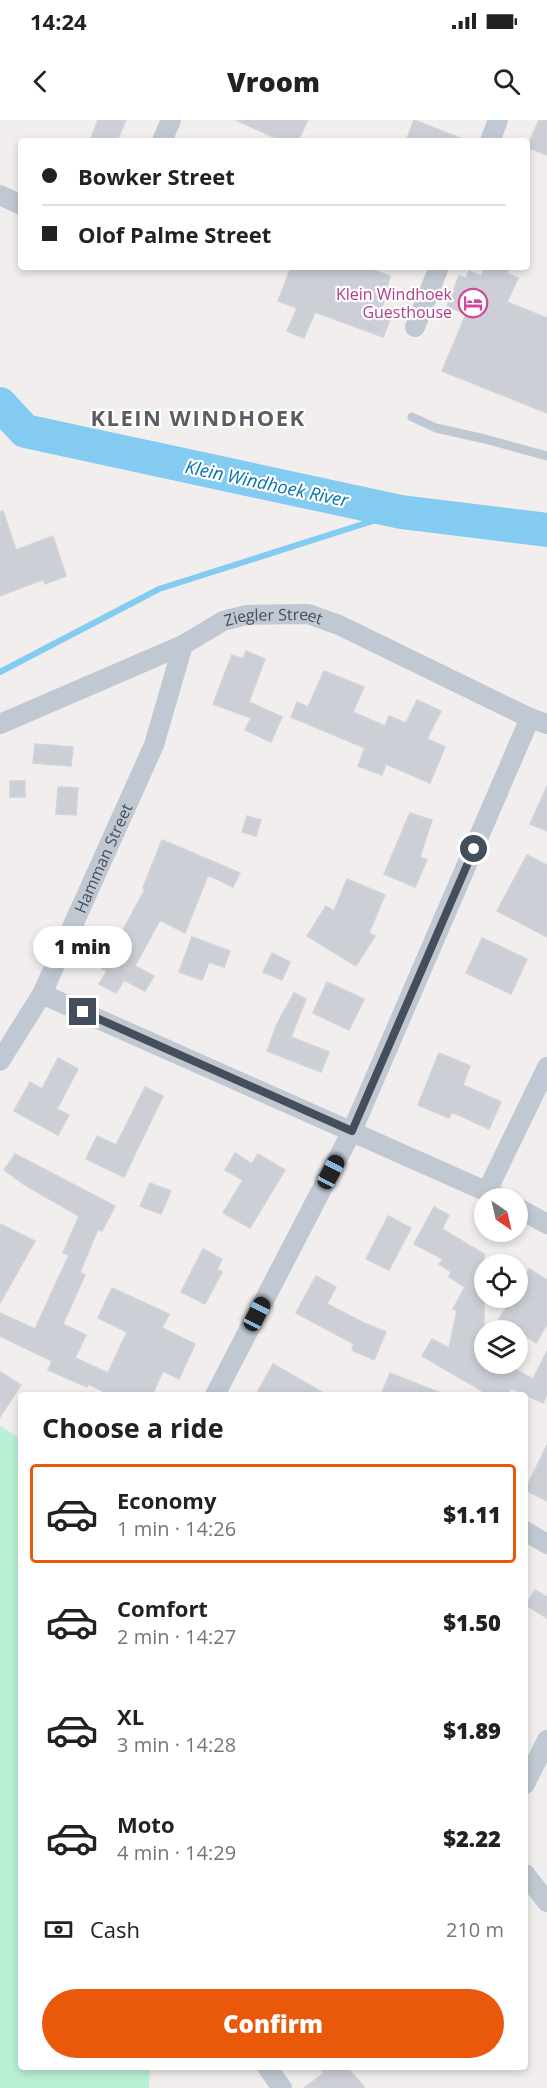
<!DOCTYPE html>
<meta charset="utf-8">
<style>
body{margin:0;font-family:"Open Sans",sans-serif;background:#f6f6f6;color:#222;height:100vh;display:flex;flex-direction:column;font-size:22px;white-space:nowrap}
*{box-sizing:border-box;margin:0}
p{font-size:20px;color:#767676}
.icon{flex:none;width:33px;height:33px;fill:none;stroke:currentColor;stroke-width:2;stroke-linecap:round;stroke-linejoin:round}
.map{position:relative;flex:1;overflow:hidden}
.sheet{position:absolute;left:18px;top:1272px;width:510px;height:678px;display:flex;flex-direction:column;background:#fff;border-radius:6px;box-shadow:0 3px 9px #0003}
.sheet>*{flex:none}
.hud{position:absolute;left:18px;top:18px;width:512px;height:132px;border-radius:6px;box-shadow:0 3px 9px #0003;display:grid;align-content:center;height:132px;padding:0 24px;background:#fff}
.needle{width:39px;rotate:146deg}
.tools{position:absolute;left:474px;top:1068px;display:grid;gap:12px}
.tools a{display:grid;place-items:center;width:54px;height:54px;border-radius:50%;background:#fff;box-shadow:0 3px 9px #0003;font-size:30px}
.end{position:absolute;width:27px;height:27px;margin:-14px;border:8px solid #454e5c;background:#fff;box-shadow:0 0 0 3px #fff}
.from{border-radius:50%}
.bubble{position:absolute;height:42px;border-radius:21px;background:#fff;box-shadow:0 3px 9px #0003;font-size:20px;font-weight:800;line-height:42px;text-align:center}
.car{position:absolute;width:18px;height:36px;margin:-18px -9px;border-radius:8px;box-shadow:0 0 4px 2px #0007;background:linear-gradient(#222 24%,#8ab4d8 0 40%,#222 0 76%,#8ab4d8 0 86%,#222 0)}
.hud b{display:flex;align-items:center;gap:21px;height:57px;font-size:22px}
.hud b+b{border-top:2px solid #e0e0e0}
.hud i{width:15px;height:15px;background:#222}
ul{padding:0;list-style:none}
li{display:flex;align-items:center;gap:18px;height:99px;margin:0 12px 9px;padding:0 12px;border:3px solid transparent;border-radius:6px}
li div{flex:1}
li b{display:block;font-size:22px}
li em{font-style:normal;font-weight:800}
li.active{border-color:#ea580c}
li>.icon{width:54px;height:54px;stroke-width:1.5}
h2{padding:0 24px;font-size:27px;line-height:72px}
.pay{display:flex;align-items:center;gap:15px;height:66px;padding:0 24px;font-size:22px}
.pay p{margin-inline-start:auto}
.primary-button{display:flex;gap:12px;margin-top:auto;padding:12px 24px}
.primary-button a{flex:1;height:69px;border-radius:36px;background:#ea580c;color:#fff;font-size:24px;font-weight:800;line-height:69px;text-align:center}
.status{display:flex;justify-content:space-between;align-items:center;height:42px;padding:0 30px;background:#fff;direction:ltr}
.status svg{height:16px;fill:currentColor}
header{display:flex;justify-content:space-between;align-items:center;height:78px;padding:0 24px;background:#fff;font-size:27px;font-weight:800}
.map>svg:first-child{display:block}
.green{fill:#b9f1d6}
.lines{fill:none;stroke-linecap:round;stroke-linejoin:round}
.stream{stroke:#83cbf1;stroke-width:6}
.river{stroke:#83cbf1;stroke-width:34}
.building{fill:#cccfd6;stroke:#d1d2da;stroke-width:1.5}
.service{stroke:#c0c8d4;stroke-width:9}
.minor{stroke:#c0c8d4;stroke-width:20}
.route{stroke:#454e5c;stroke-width:8}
.labels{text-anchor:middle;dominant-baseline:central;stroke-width:4.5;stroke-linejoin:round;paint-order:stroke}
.hotel-label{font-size:16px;fill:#b23c85;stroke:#fff;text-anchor:end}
.street-label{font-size:16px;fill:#454e5c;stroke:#fff}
.water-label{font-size:18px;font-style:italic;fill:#0375b0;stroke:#fff}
.district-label{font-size:22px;font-weight:bold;letter-spacing:1.5px;fill:#5a5d63;stroke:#fff}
</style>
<div class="status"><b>14:24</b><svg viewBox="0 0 49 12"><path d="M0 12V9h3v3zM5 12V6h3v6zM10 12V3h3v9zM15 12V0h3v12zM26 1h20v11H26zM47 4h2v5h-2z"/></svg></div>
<header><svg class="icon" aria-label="back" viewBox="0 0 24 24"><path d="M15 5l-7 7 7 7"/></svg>Vroom<svg class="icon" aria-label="search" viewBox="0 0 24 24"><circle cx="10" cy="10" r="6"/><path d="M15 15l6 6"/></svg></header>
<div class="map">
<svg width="547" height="1968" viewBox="0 0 547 1968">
<rect width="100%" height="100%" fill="#f1eeed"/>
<path class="green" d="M0 1306 21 1319V1947H150L149 1968H0Z"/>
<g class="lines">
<path class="stream" d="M0 552 159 469 401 392"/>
<path class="river" d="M0 284 25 311 401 392 547 410"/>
</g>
<path class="building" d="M98 0H126L117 21H90Z
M236 0H308L298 21H282Z
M414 0 465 20V21H406Z
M539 0H547V35L527 27Z
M291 147H366L390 156 382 188 393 192 383 217 315 192 304 218 287 211 297 188 278 181Z
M485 147H510L507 153 518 158 507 182 547 198V293L442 251 466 194 447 186 459 156 466 158 469 151 481 156Z
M3 391 16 430 53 416 66 456 45 464 44 459 0 476V392Z
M246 531 265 539 249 582 282 597 271 622 245 610 251 598 213 584 232 535 243 539Z
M324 551 364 567 353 592 385 606 389 596 406 603 417 580 441 591 427 619 445 627 430 663 386 644 382 655 358 646 365 628 291 597 297 582 308 587Z
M35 624 73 627 71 646 33 643Z
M10 661H25V677H10Z
M547 666V711L530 704Z
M58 667 78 668 76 695 56 694Z
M410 693 432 700 420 737 427 740 415 767 384 754Z
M247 696 261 700 256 716 242 712Z
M162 720 240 753 233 767 208 755 185 813 160 800 135 846 154 856 145 871 124 860 116 873 99 864 107 851 102 849 145 769 143 768Z
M527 735 547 745V817L497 791Z
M347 759 385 775 369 813 375 816 356 846 307 816 326 786 334 791Z
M192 817 230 831 224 847 209 842 202 860 179 852Z
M482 818 527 839 511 874 466 853Z
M272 833 290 842 282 860 263 852Z
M327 862 364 879 349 910 313 893Z
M294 873 306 879 291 917 329 932 321 952 267 931 277 904Z
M439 933 470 946 463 965 501 982 489 1009 452 992 449 998 418 985Z
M58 938 78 949 57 989 69 995 58 1015 14 991 30 962 42 969Z
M145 967 163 976 124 1057 86 1039 97 1016 116 1025Z
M235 1033 252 1044 258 1034 285 1050 250 1108 223 1093 243 1060 225 1050Z
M15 1034 115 1086 102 1111 98 1109 80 1152 85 1155 63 1204 86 1215 75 1238 108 1253 127 1212 98 1198 112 1168 169 1194 162 1208 195 1224 179 1259 163 1251 152 1275H111L88 1264 87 1267 48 1250 52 1241 0 1216V1193L35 1209 69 1135 63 1133 79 1096 25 1065 4 1050Z
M150 1063 171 1071 161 1094 140 1086Z
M434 1087 449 1095 442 1109 484 1134V1244H505L533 1259 547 1231V1274L543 1283 511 1268 507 1275H489L422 1236 432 1219 449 1228 457 1191 453 1189 465 1167 449 1157 451 1152 439 1144 443 1139 414 1124Z
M388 1096 411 1108 389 1150 366 1139Z
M0 1104 35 1121 0 1183Z
M203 1129 222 1139 217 1149 222 1152 205 1184 181 1172Z
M529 1149 547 1160V1204L536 1223 518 1210H492L512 1178H518V1168Z
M316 1156 336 1167 327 1184 364 1203 386 1212 374 1240 352 1230 354 1224 296 1193Z
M273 1244 327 1275H256Z
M0 1252 21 1265 0 1297Z
M390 1253 443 1274V1275H381Z
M547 1325V1381L525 1370Z
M535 1470 547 1477V1498L526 1485Z
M319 1947H347L365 1968H304L324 1953Z"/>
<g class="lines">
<path class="service" d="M412 297 436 308 485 319 547 336"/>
<g class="minor">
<path d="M162 21 171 0"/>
<path d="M490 21 498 0"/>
<path d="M0 75 21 85"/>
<path d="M415 207 439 147"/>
<path id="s1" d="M0 604 183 525 223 501 246 495 308 494 339 505 530 598 547 604"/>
<path d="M42 874 501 1078"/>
<path id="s2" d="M0 941 42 874 154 625 183 525"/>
<path d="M487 1071 547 947"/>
<path d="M518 1088 547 1104"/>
<path d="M215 1275 352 1011 530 598"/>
<path d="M525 1411 547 1424"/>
<path d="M525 1664 547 1620"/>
<path d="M525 1754 547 1782"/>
<path d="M267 1947 282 1968"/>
</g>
</g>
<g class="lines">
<path class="route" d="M83 892 352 1011 474 729"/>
</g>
<defs>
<g id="hotel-ring" transform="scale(1.5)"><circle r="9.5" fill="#fff" stroke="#d1479c" stroke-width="1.5"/><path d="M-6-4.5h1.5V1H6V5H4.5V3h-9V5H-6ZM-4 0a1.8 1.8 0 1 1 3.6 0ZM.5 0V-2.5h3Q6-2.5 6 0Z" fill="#d1479c"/></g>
</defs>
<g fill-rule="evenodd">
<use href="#hotel-ring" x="473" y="183"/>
</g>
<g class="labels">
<g class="hotel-label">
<text x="452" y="174">Klein Windhoek<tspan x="452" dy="18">Guesthouse</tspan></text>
</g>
<g class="street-label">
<text stroke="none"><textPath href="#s1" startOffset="297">Ziegler Street</textPath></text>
<text stroke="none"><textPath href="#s2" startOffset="228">Hamman Street</textPath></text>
</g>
<g class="water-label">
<text transform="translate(267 363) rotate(12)">Klein Windhoek River</text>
</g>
<g class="district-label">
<text x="198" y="297">KLEIN WINDHOEK</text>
</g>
</g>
</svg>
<div class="tools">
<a><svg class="needle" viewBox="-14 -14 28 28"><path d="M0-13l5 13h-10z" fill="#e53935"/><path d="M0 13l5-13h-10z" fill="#767676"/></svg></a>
<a><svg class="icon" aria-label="locate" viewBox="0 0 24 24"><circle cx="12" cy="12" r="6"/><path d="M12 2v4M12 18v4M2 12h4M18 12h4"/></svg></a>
<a><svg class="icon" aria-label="layers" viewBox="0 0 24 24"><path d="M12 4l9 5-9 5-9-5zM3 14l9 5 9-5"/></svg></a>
</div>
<i class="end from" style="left:474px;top:729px"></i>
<i class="end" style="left:83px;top:892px"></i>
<div class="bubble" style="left:33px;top:806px;width:99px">1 min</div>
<i class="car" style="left:331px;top:1052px;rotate:28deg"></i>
<i class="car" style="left:257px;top:1194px;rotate:27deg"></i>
<div class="hud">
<b><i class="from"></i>Bowker Street</b>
<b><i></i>Olof Palme Street</b>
</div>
<section class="sheet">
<h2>Choose a ride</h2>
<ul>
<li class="active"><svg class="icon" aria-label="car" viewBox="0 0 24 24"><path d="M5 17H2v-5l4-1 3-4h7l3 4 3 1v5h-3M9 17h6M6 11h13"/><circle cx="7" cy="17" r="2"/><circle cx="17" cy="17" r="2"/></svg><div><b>Economy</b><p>1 min · 14:26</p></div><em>$1.11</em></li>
<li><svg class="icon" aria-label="car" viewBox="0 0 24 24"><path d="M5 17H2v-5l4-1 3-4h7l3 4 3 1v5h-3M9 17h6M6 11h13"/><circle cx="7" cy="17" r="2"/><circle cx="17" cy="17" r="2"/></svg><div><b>Comfort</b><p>2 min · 14:27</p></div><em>$1.50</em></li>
<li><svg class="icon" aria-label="car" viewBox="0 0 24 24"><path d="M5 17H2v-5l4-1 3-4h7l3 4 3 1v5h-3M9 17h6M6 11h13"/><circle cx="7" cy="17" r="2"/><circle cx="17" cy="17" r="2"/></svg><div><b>XL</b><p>3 min · 14:28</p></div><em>$1.89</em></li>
<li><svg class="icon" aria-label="car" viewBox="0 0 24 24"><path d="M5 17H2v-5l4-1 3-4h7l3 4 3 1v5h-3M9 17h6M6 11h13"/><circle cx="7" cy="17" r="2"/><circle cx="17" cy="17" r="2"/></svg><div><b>Moto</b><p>4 min · 14:29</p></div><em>$2.22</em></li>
</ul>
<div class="pay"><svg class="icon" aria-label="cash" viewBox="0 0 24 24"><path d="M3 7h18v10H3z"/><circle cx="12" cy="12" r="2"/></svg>Cash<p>210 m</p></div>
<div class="primary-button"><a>Confirm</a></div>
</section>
</div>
